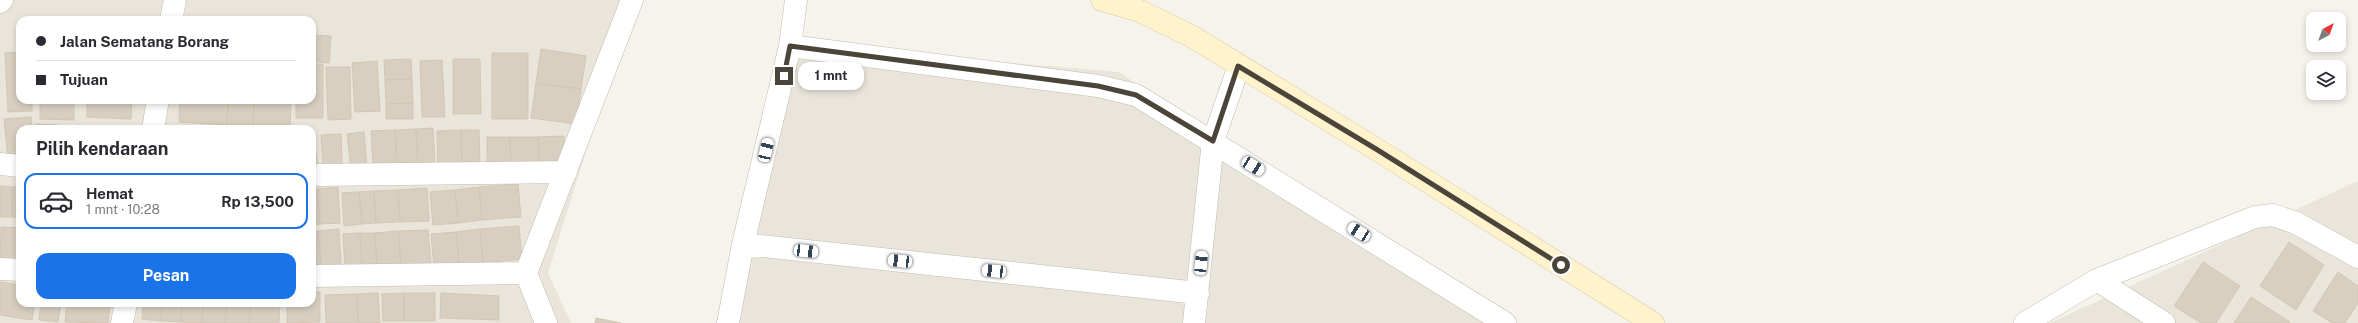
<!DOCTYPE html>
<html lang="id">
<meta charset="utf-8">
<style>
body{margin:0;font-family:"Public Sans",sans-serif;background:#f2f2f3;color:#2b2b33;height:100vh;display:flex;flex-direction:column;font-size:15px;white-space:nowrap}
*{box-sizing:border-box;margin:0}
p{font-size:13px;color:#7c7c81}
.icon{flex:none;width:22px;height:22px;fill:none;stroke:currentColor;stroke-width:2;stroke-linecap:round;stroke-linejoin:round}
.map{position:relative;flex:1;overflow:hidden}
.side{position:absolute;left:16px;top:125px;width:300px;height:182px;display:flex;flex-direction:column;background:#fff;border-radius:12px;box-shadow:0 2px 6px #0003}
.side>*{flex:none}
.hud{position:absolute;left:16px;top:16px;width:300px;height:88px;border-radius:12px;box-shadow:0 2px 6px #0003;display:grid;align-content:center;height:88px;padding:0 20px;background:#fff}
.needle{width:26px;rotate:41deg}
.buttons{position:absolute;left:2306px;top:12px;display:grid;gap:8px}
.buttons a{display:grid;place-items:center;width:40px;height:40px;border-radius:8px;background:#fff;box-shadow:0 2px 6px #0003;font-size:20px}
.end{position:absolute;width:18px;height:18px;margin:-9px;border:5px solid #4b4439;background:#fff;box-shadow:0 0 0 2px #fff}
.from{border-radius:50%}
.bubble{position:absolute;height:28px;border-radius:12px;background:#fff;box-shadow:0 2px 6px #0003;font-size:13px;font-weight:700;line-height:28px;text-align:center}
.car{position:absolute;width:12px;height:24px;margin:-12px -6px;border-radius:5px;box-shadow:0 0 3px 1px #0007;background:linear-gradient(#fff 24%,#345 0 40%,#fff 0 76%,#345 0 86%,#fff 0)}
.hud b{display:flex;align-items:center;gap:14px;height:38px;font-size:15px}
.hud b+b{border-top:1px solid #e1e1e2}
.hud i{width:10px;height:10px;background:#2b2b33}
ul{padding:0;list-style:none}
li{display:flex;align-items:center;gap:12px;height:56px;margin:0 8px 6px;padding:0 12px;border:2px solid #e1e1e2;border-radius:12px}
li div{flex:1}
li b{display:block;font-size:15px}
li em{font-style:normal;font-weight:700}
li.current{border-color:#1a73e8}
li>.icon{width:36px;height:36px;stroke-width:1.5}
h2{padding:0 20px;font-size:18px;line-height:48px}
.action{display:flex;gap:8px;margin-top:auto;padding:8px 20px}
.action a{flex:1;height:46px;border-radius:12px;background:#1a73e8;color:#fff;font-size:16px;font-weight:700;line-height:46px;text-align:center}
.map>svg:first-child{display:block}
.residential{fill:#eae5da;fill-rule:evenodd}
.building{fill:#d8cfc1;stroke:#d3c7b4}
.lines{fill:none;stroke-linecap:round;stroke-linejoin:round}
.street-casing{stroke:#c2bbae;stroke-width:23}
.secondary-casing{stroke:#d6c79b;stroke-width:23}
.street{stroke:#fff;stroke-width:22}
.secondary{stroke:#fff3cd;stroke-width:22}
.route{stroke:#4b4439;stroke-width:5}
</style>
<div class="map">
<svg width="2358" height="323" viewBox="0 0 2358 323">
<rect width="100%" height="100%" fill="#f6f3ec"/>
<path class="residential" d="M0 0H633L548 273 571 323H0ZM20 20H312V100H20ZM20 129H312V303H20Z
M791 44 1119 72 1222 143 1516 323H730Z
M2358 181V323H2050Z"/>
<path class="building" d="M312 35 331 36 329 63 312 61Z
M541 49 586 56 581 89 536 83Z
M20 52V100H32V111L8 112 5 53Z
M492 53H528V119H492Z
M411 59 412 79 385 80 384 60Z
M453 59H480L481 114H453Z
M442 60 445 117H422L420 61Z
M377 61 380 111 355 112 352 63Z
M312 64H323V118H296V100H312Z
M326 67H350L351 119 328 120Z
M412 79 413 103 386 104 385 80Z
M536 83 581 89 576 124 531 118Z
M40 100H74V120L40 119Z
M87 100H132L131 119 87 117Z
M180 100H228L227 125 179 122Z
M228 100H254L253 125H227Z
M254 100H291L290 127 253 125Z
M413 103V119H386V104Z
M31 117 32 129H20V159L8 160 4 119Z
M36 124 58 125V129H36Z
M128 126 129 129H90V128Z
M85 127V129H62V128Z
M433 128 435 163 418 164 416 129Z
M416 129 418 164 397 165 395 130Z
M395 130 397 165 373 166 371 131Z
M461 130 462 167 438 168 437 131Z
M461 130H479L480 167H462Z
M364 132 367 168 351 170 347 134Z
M312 133H314L317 165H312Z
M341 134 342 166H323L321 135Z
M564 136 565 166 540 167 538 137Z
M487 137H510L511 167 487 168Z
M510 137H538L540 167H511Z
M518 184 521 217 482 220 479 187Z
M0 186 13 187 12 217H0Z
M13 187H20V218L12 217Z
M338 187 340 223 320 224 317 189Z
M479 187 482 220 458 223 455 190Z
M427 188 429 221 400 222 398 190Z
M312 189H317L320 224 312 225Z
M398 190 400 222 376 223 374 191Z
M455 190 458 223 433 225 430 192Z
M374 191 376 223 362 224 359 192Z
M359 192 362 224 344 226 342 193Z
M519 226 522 259 483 263 480 229Z
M1 227 20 228V264L0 263Z
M339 229 341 265 321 266 318 231Z
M480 229 483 263 459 265 456 232Z
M428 230 431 263 401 264 398 231Z
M312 231H318L321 266 312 267Z
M398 231 401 264 377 266 375 233Z
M456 232 459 265 434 267 431 234Z
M360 233 362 266 345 268 343 234Z
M360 233H375L377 266H362Z
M2289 242 2324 265 2296 310 2260 286Z
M2203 262 2240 286 2216 323H2201L2174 306Z
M2338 272 2358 286V303L2345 323H2332L2313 311Z
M0 282 20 285V303H35L32 320 0 315Z
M312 292H320V322L287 323V303H312Z
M378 293 380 323H358L357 294Z
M404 293H435V321H404Z
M404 293V321H383L382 294Z
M441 293 499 296V320L440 318Z
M357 294 358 323H326L325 295Z
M2251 297 2290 322 2289 323H2234Z
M41 303H61L58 322 39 320Z
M67 303H110L108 323 65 322Z
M143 303H162L161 321 142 319Z
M162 303H182L181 322 161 321Z
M182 303H203L202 323 181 322Z
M203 303H227L225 323H202Z
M227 303H251L249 323H225Z
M251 303H280L279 323H249Z
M596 318 621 323H595Z"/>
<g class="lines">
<g class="street-casing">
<path id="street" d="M0 2 2 0
M171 20 175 0
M790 46 1098 86 1136 95 1505 323
M153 129 158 100
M0 164 20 166
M312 175 566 172
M743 244 1198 293
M0 269 20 270
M312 276 526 273
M2097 280 2164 323
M122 323 126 303
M546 323 526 273 632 0
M728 323 743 244 790 46 796 0
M1194 323 1213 141 1239 66
M2025 323 2097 280 2255 217 2273 215 2296 223 2358 257"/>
</g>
<g class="secondary-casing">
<path id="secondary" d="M1102 0 1140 11 1193 37 1376 149 1653 323"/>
</g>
<use href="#street" class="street"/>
<use href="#secondary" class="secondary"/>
</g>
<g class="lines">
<path class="route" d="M784 76 790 46 1098 86 1136 95 1213 141 1238 66 1376 149 1561 265"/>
</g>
</svg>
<div class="buttons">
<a><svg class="needle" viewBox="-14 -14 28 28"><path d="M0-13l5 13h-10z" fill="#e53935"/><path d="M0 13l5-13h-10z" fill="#7c7c81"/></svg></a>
<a><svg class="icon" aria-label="layers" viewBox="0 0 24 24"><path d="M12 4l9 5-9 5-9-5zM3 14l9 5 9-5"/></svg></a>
</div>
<i class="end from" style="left:1561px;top:265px"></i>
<i class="end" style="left:784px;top:76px"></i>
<div class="bubble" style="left:798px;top:62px;width:66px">1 mnt</div>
<i class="car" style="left:766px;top:150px;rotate:13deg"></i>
<i class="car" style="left:1253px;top:166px;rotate:122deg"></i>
<i class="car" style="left:1359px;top:232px;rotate:302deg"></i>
<i class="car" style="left:806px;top:251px;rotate:96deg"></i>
<i class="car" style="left:900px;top:261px;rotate:276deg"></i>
<i class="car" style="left:1201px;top:263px;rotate:6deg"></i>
<i class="car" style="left:994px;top:271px;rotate:276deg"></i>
<div class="hud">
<b><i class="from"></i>Jalan Sematang Borang</b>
<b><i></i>Tujuan</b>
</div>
<section class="side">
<h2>Pilih kendaraan</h2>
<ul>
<li class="current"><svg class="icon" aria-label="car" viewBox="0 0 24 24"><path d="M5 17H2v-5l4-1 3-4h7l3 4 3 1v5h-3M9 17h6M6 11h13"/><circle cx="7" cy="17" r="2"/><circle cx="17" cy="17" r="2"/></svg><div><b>Hemat</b><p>1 mnt · 10:28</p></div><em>Rp 13,500</em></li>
</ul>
<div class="action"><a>Pesan</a></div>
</section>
</div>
